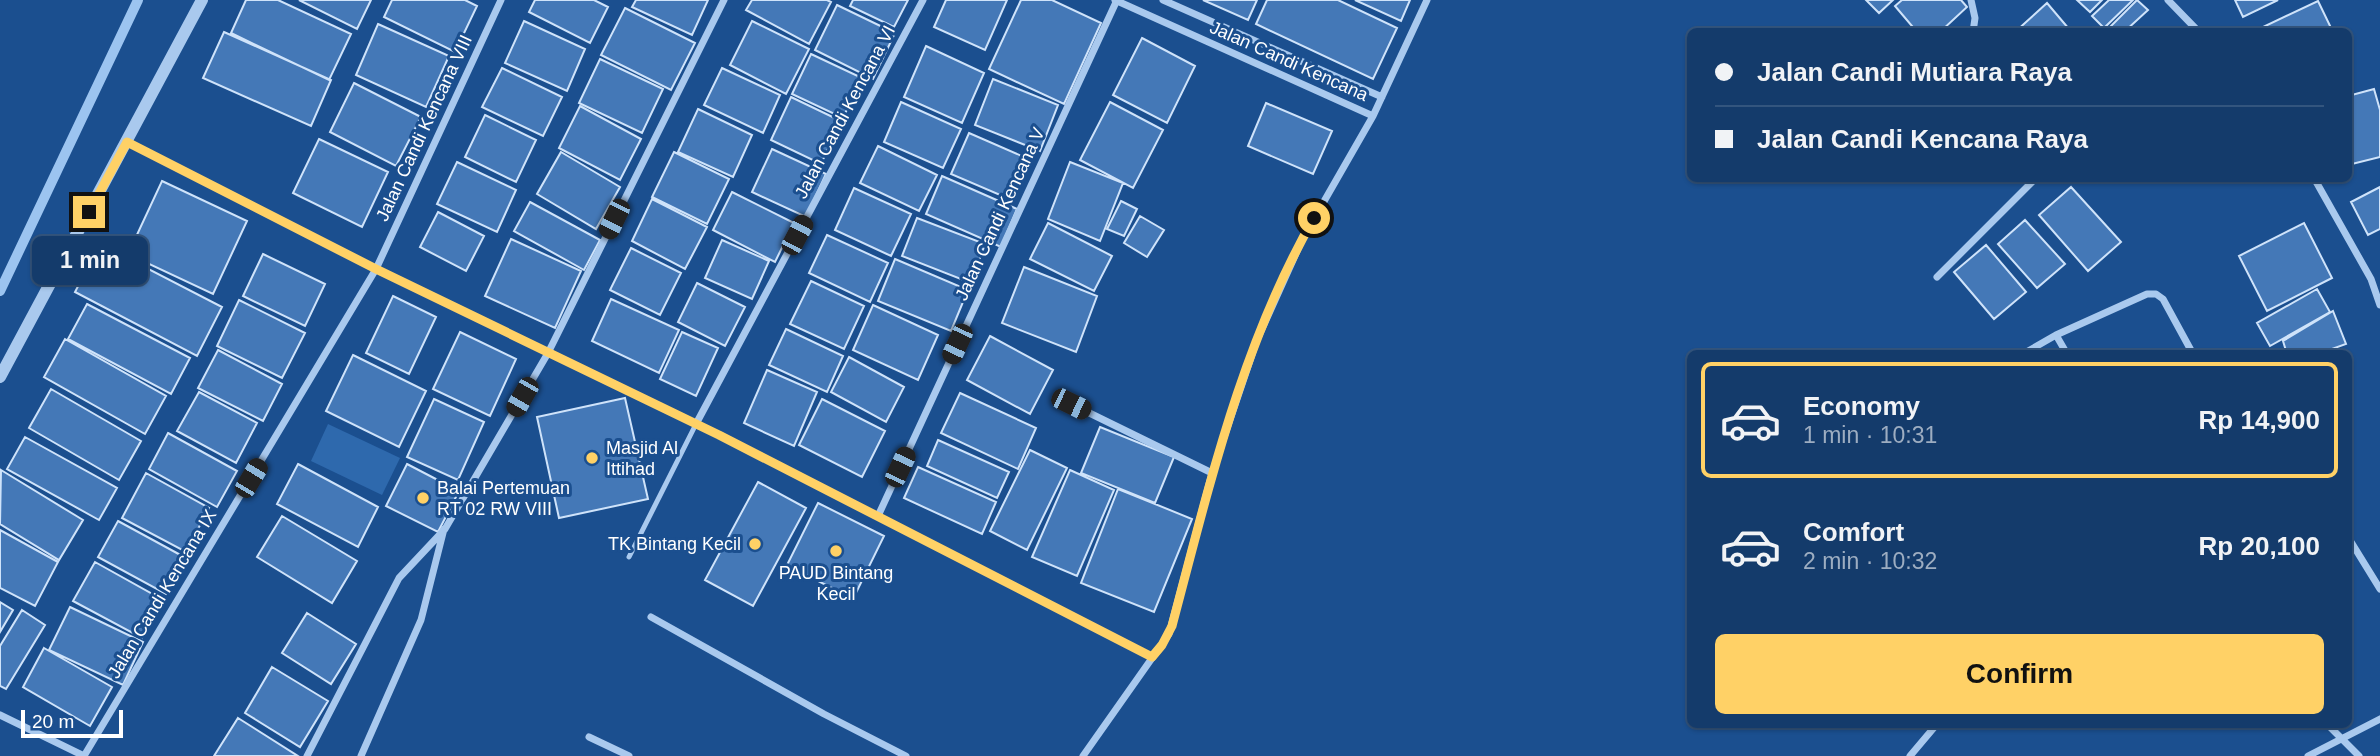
<!DOCTYPE html>
<meta charset="utf-8">
<style>
body{margin:0;font-family:Arial,sans-serif;background:#1d4271;color:#f1f3f6;height:100vh;display:flex;flex-direction:column;font-size:26px;white-space:nowrap}
*{box-sizing:border-box;margin:0}
p{font-size:23px;color:#9dadc1}
.icon{flex:none;width:38px;height:38px;fill:none;stroke:currentColor;stroke-width:2;stroke-linecap:round;stroke-linejoin:round}
.map{position:relative;flex:1;overflow:hidden}
.sheet{position:absolute;left:1687px;top:350px;width:665px;height:378px;display:flex;flex-direction:column;background:#143b6b;border-radius:10px;box-shadow:0 2px 5px #0004,0 0 0 2px #33557e}
.sheet>*{flex:none}
.hud{position:absolute;left:1687px;top:28px;width:665px;height:154px;border-radius:10px;box-shadow:0 2px 5px #0004,0 0 0 2px #33557e;display:grid;align-content:center;height:154px;padding:0 28px;background:#143b6b}
.scale{position:absolute;left:21px;bottom:18px;width:102px;box-sizing:border-box;padding-left:7px;border:4px solid #fff;border-top:0;font-size:19px;line-height:24px;white-space:nowrap;color:#fff;-webkit-text-stroke:5px #1b4f8f;paint-order:stroke}
.end{position:absolute;width:32px;height:32px;margin:-16px;border:9px solid #ffd166;background:#111;box-shadow:0 0 0 4px #111}
.from{border-radius:50%}
.bubble{position:absolute;height:49px;border-radius:10px;background:#143b6b;box-shadow:0 2px 5px #0004,0 0 0 2px #33557e;font-size:23px;font-weight:800;line-height:49px;text-align:center}
.car{position:absolute;width:21px;height:42px;margin:-21px -10px;border-radius:9px;box-shadow:0 0 5px 2px #0007;background:linear-gradient(#222 24%,#8ab4d8 0 40%,#222 0 76%,#8ab4d8 0 86%,#222 0)}
.hud b{display:flex;align-items:center;gap:24px;height:66px;font-size:26px}
.hud b+b{border-top:2px solid #33557e}
.hud i{width:18px;height:18px;background:#f1f3f6}
ul{padding:12px 0 0;list-style:none}
li{display:flex;align-items:center;gap:21px;height:116px;margin:0 14px 10px;padding:0 14px;border:4px solid transparent;border-radius:10px}
li div{flex:1}
li b{display:block;font-size:26px}
li em{font-style:normal;font-weight:800}
li.current{border-color:#ffd166}
li>.icon{width:63px;height:63px;stroke-width:1.5}
.cta{display:flex;gap:14px;margin-top:auto;padding:14px 28px}
.cta a{flex:1;height:80px;border-radius:10px;background:#ffd166;color:#111;font-size:28px;font-weight:800;line-height:80px;text-align:center}
.map>svg:first-child{display:block}
.green{fill:#2e69ad}
.lines{fill:none;stroke-linecap:round;stroke-linejoin:round}
.stream{stroke:#9cc4f0;stroke-width:10}
.building{fill:#4478b7;stroke:#cfe3fa;stroke-width:2}
.service{stroke:#a9c9ee;stroke-width:5}
.minor{stroke:#a9c9ee;stroke-width:7}
.tertiary{stroke:#a9c9ee;stroke-width:12}
.route{stroke:#ffd166;stroke-width:9}
.poi-dot{fill:#ffd166;stroke:#1b4f8f;stroke-width:2.5}
.labels{text-anchor:middle;dominant-baseline:central;stroke-width:6;stroke-linejoin:round;paint-order:stroke}
.street-label{font-size:18px;fill:#fff;stroke:#1b4f8f}
.poi-label{font-size:18px;fill:#fff;stroke:#1b4f8f;text-anchor:start}
</style>
<div class="map">
<svg width="2380" height="756" viewBox="0 0 2380 756">
<rect width="100%" height="100%" fill="#1b4f8f"/>
<path class="green" d="M328 424 400 458 382 495 311 461Z"/>
<g class="lines">
<path class="stream" d="M0 291 138 0"/>
</g>
<path class="building" d="M246 0H278L351 34 329 80 231 33Z
M299 0H371L357 29Z
M392 0H465L477 6 455 52 384 17Z
M535 0H594L608 7 590 43 529 12Z
M636 0H708L692 35 632 7Z
M752 0H827L831 2 809 44 746 10Z
M853 0H908L894 27 850 6Z
M946 0H1007L985 50 934 27Z
M1021 0H1052L1101 23 1064 104 989 69Z
M1203 0H1257L1248 20Z
M1267 0H1338L1397 28 1373 79 1256 24Z
M1355 0H1410L1401 21Z
M1866 0H1893L1879 13Z
M1902 0H1961L1967 7 1940 32H1917L1895 6Z
M2077 0H2102L2090 12Z
M2109 0H2133L2104 28 2092 16Z
M2137 0 2148 10 2124 32H2105Z
M2235 0H2278L2243 17Z
M2318 1 2333 32H2265L2263 27Z
M2047 3 2069 29 2066 32H2015Z
M837 5 895 33 873 79 815 50Z
M625 8 695 43 671 90 601 55Z
M524 21 585 49 567 91 505 63Z
M752 21 809 49 786 94 730 65Z
M378 24 449 56 426 107 356 75Z
M224 32 331 80 311 126 203 78Z
M1142 38 1195 66 1167 123 1113 95Z
M926 46 984 73 962 123 904 97Z
M811 54 862 78 843 118 792 94Z
M600 59 663 89 642 133 579 103Z
M502 68 562 97 543 136 482 107Z
M722 68 780 95 763 133 704 105Z
M993 79 1058 105 1040 151 975 125Z
M354 83 421 117 396 166 330 132Z
M2374 89 2380 110V157L2348 165V96Z
M791 97 841 121 821 164 771 140Z
M901 102 961 129 943 168 884 142Z
M1110 102 1163 130 1133 188 1080 160Z
M1266 103 1332 131 1313 174 1248 146Z
M580 106 641 139 620 180 559 148Z
M698 109 752 135 733 177 678 152Z
M485 115 536 140 516 182 465 157Z
M969 133 1031 160 1014 201 951 174Z
M319 139 388 172 362 227 293 193Z
M878 146 937 175 919 211 860 183Z
M772 149 826 174 806 217 752 192Z
M561 152 620 187 596 229 537 194Z
M674 152 729 179 707 224 652 197Z
M457 162 516 190 497 232 437 204Z
M1070 162 1123 183 1100 241 1048 219Z
M942 176 1017 209 1001 247 926 214Z
M162 181 247 221 213 294 128 254Z
M2071 187 2121 242 2088 271 2039 215Z
M2380 187V229L2368 235 2351 202Z
M854 188 911 214 891 256 835 230Z
M732 192 794 223 775 262 713 230Z
M652 199 707 227 685 269 632 241Z
M1121 201 1137 209 1124 236 1107 229Z
M530 202 600 240 584 270 514 231Z
M438 212 484 236 466 271 420 247Z
M1140 216 1164 230 1147 257 1124 243Z
M917 218 985 244 971 283 902 256Z
M2025 220 2065 264 2037 288 1998 244Z
M1048 223 1112 256 1094 291 1030 259Z
M2304 223 2332 278 2267 311 2239 256Z
M827 235 888 263 870 302 809 273Z
M511 239 581 271 555 328 485 296Z
M722 240 769 261 752 299 705 278Z
M100 244 222 307 197 356 75 292Z
M1986 245 2026 292 1994 319 1954 272Z
M631 248 681 273 660 315 610 290Z
M263 254 325 284 305 326 243 296Z
M895 259 968 290 951 331 878 301Z
M1024 267 1097 296 1076 352 1002 323Z
M811 281 864 306 844 349 790 324Z
M697 283 745 307 725 346 678 322Z
M2317 289 2330 312 2270 346 2257 323Z
M393 296 436 317 409 374 366 353Z
M611 299 679 330 659 373 592 341Z
M239 300 305 333 282 378 217 346Z
M87 304 190 358 171 394 68 339Z
M873 305 938 335 918 380 853 350Z
M2333 311 2346 344 2318 354H2287L2283 341Z
M786 329 843 356 827 392 769 365Z
M460 332 516 359 490 416 433 389Z
M682 332 718 348 696 396 660 379Z
M990 336 1053 370 1030 414 967 380Z
M65 339 166 396 145 434 44 377Z
M218 350 282 384 263 421 198 388Z
M353 355 426 391 399 447 326 411Z
M849 357 904 387 886 422 831 392Z
M767 370 817 392 794 446 744 423Z
M51 389 141 441 119 480 29 428Z
M199 392 257 423 236 463 177 431Z
M960 393 1036 428 1018 469 941 433Z
M625 398 648 499 559 518 537 417Z
M434 399 484 422 458 480 407 457Z
M822 399 885 431 862 477 799 445Z
M1100 427 1174 457 1155 503 1081 473Z
M168 433 237 471 217 507 149 469Z
M25 437 117 488 99 520 7 469Z
M938 440 1009 472 997 498 927 466Z
M1030 450 1067 468 1027 550 990 531Z
M298 464 378 507 358 547 277 504Z
M407 464 459 491 438 532 386 506Z
M918 467 996 502 982 534 904 498Z
M1 470 83 520 59 560 0 524Z
M1070 470 1114 490 1077 576 1032 557Z
M146 473 209 508 186 552 122 518Z
M758 482 806 508 753 606 705 580Z
M1118 489 1192 519 1154 612 1081 583Z
M818 503 884 536 853 599 787 565Z
M282 516 357 561 332 603 257 557Z
M118 521 186 558 166 594 98 557Z
M0 530 58 562 35 606 0 588Z
M95 562 163 600 142 638 73 601Z
M0 602 13 610 0 632Z
M70 607 143 642 123 685 49 650Z
M22 610 45 625 6 689 0 686V646Z
M307 613 356 644 331 684 282 653Z
M44 648 112 687 90 726 23 687Z
M272 667 328 701 300 747 245 713Z
M238 718 298 756H214Z"/>
<g class="lines">
<path class="service" d="M629 557 696 424"/>
<path class="minor" d="M1115 0 1373 116
M1163 0 1382 97
M1971 0 1975 18 1973 32
M2168 0 2199 32
M127 142 376 269 719 435 1152 657
M2314 178 2371 279 2380 305
M1937 277 2036 178
M2056 335 2147 294H2156L2163 299 2193 354
M2023 354 2056 335 2067 354
M1071 404 1212 473
M696 424 923 0
M878 516 1117 0
M2348 537 2380 589
M651 617 824 714 906 756
M0 715 84 756
M2327 724 2359 756
M589 737 629 756
M84 756 376 269 501 0
M307 756 399 578 445 529 548 353 724 0
M361 756 421 620 444 529
M1083 756 1169 634 1212 473 1257 340 1303 238 1373 116 1427 0
M1910 756 1937 724
M2308 756 2380 719"/>
<path class="tertiary" d="M0 377 202 0"/>
</g>
<g class="lines">
<path class="route" d="M89 212 127 142 376 269 719 435 1152 657 1162 645 1172 626C1209 487 1242 343 1314 218"/>
</g>
<g class="poi-dot">
<circle cx="592" cy="458" r="7"/>
<circle cx="423" cy="498" r="7"/>
<circle cx="755" cy="544" r="7"/>
<circle cx="836" cy="551" r="7"/>
</g>
<g class="labels">
<g class="street-label">
<text transform="translate(1289 61) rotate(24)">Jalan Candi Kencana</text>
<text transform="translate(845 112) rotate(-62)">Jalan Candi Kencana VI</text>
<text transform="translate(424 128) rotate(-65)">Jalan Candi Kencana VIII</text>
<text transform="translate(1000 214) rotate(-65)">Jalan Candi Kencana V</text>
<text transform="translate(162 594) rotate(-59)">Jalan Candi Kencana IX</text>
</g>
<g class="poi-label">
<text x="606" y="448">Masjid Al<tspan x="606" dy="21">Ittihad</tspan></text>
<text x="437" y="488">Balai Pertemuan<tspan x="437" dy="21">RT 02 RW VIII</tspan></text>
<text x="741" y="544" text-anchor="end">TK Bintang Kecil</text>
<text x="836" y="573" text-anchor="middle">PAUD Bintang<tspan x="836" dy="21">Kecil</tspan></text>
</g>
</g>
</svg>
<div class="scale">20 m</div>
<i class="end from" style="left:1314px;top:218px"></i>
<i class="end" style="left:89px;top:212px"></i>
<div class="bubble" style="left:32px;top:236px;width:116px">1 min</div>
<i class="car" style="left:614px;top:219px;rotate:206deg"></i>
<i class="car" style="left:797px;top:235px;rotate:28deg"></i>
<i class="car" style="left:957px;top:344px;rotate:205deg"></i>
<i class="car" style="left:522px;top:397px;rotate:210deg"></i>
<i class="car" style="left:1071px;top:404px;rotate:116deg"></i>
<i class="car" style="left:900px;top:467px;rotate:25deg"></i>
<i class="car" style="left:251px;top:478px;rotate:31deg"></i>
<div class="hud">
<b><i class="from"></i>Jalan Candi Mutiara Raya</b>
<b><i></i>Jalan Candi Kencana Raya</b>
</div>
<section class="sheet">
<ul>
<li class="current"><svg class="icon" aria-label="car" viewBox="0 0 24 24"><path d="M5 17H2v-5l4-1 3-4h7l3 4 3 1v5h-3M9 17h6M6 11h13"/><circle cx="7" cy="17" r="2"/><circle cx="17" cy="17" r="2"/></svg><div><b>Economy</b><p>1 min · 10:31</p></div><em>Rp 14,900</em></li>
<li><svg class="icon" aria-label="car" viewBox="0 0 24 24"><path d="M5 17H2v-5l4-1 3-4h7l3 4 3 1v5h-3M9 17h6M6 11h13"/><circle cx="7" cy="17" r="2"/><circle cx="17" cy="17" r="2"/></svg><div><b>Comfort</b><p>2 min · 10:32</p></div><em>Rp 20,100</em></li>
</ul>
<div class="cta"><a>Confirm</a></div>
</section>
</div>
